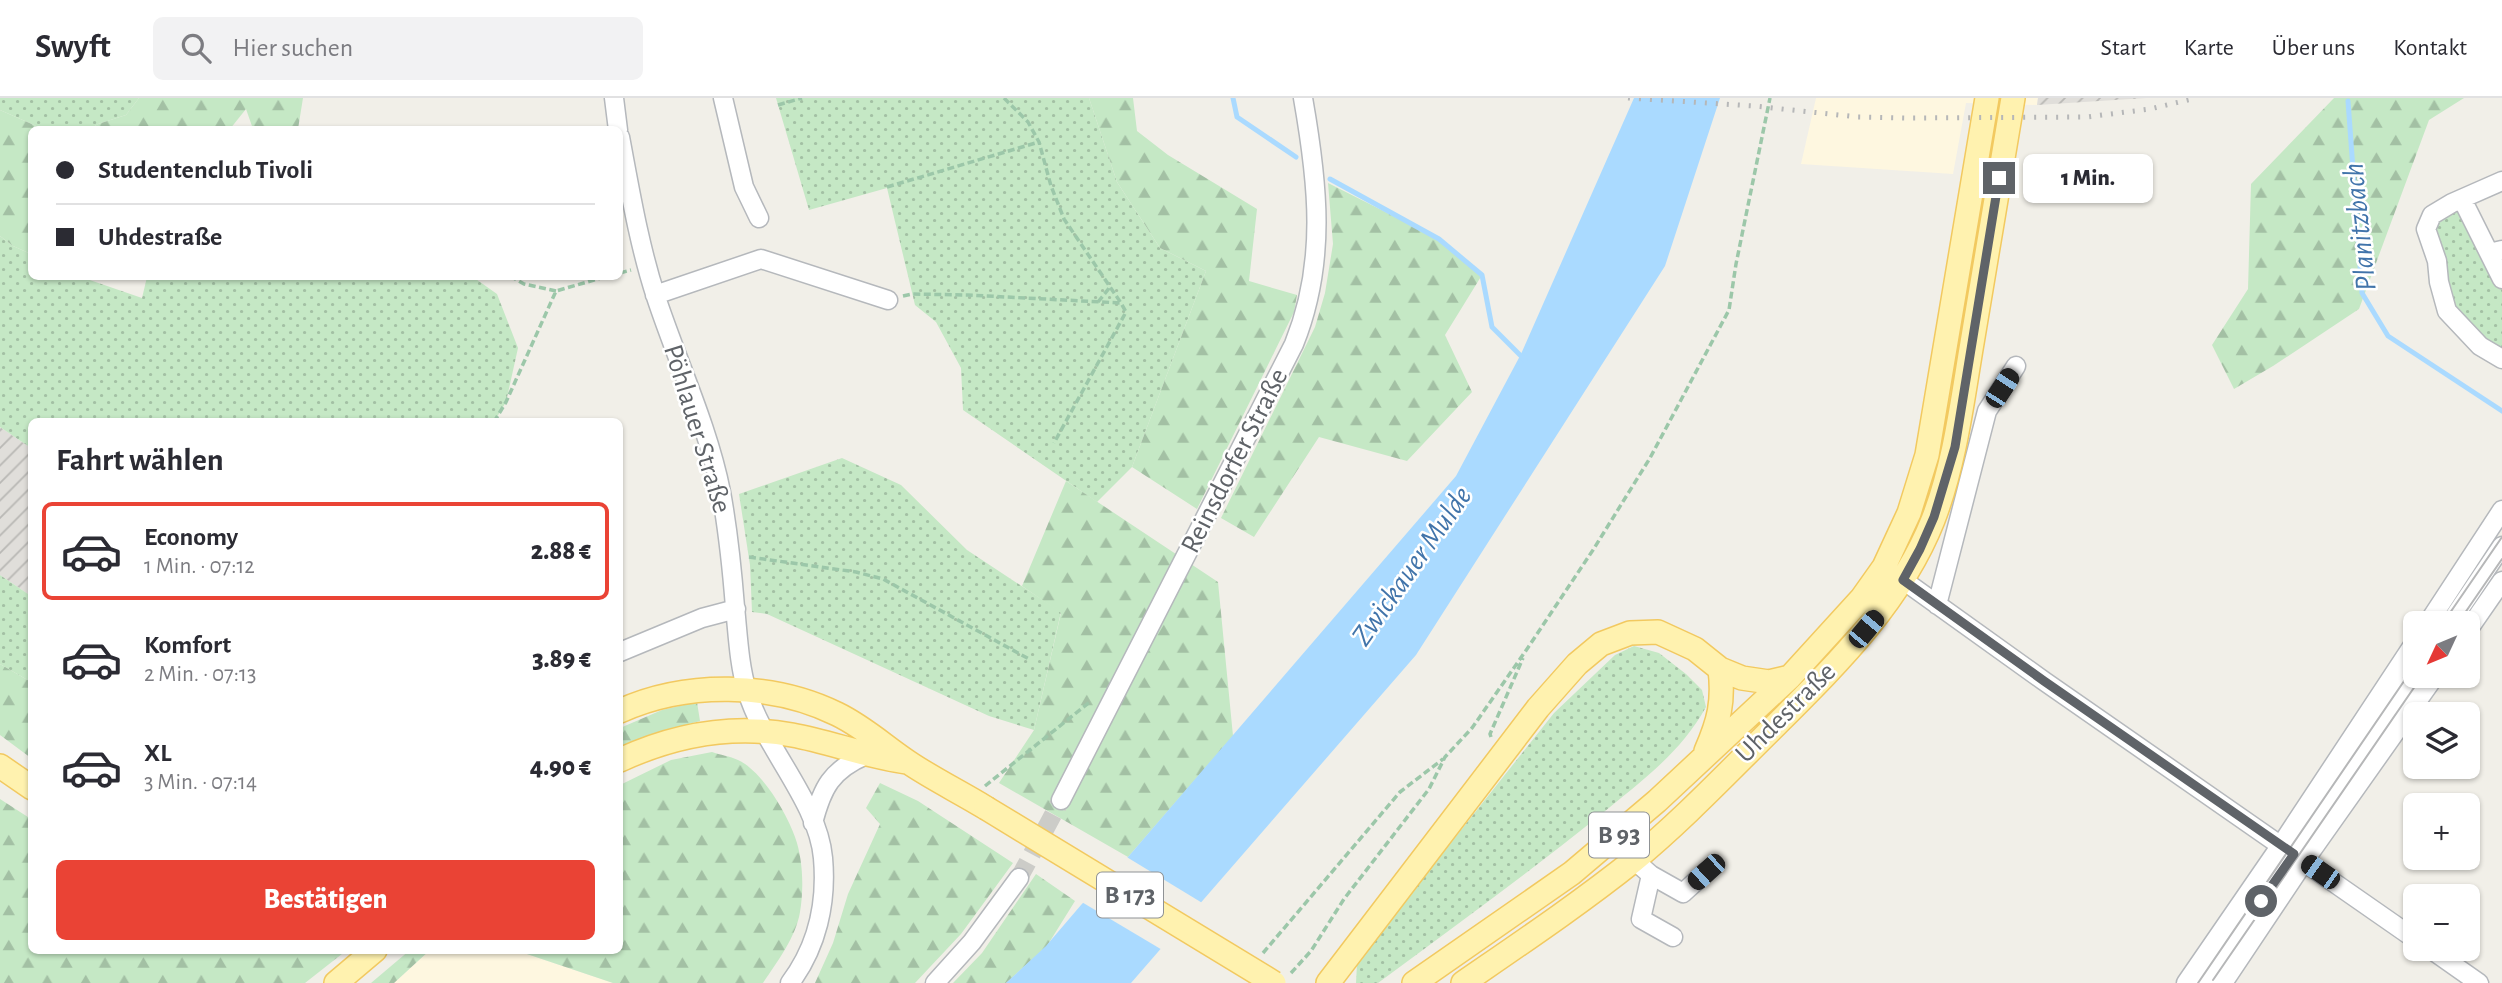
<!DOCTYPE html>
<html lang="de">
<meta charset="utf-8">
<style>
body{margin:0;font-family:"Alegreya Sans",sans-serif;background:#f2f2f3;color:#2b2b33;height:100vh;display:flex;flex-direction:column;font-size:26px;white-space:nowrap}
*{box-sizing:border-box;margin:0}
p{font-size:23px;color:#7c7c81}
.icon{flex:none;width:38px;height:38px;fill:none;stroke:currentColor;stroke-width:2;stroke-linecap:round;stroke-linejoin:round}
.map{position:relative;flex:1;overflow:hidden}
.details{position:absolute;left:28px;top:320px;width:595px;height:536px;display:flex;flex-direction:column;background:#fff;border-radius:10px;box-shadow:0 2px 5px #0004}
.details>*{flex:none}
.top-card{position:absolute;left:28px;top:28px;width:595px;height:154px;border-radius:10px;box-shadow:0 2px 5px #0004;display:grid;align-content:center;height:154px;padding:0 28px;background:#fff}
.needle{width:46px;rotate:226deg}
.tools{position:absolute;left:2403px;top:513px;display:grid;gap:14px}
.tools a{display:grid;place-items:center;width:77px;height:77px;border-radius:10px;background:#fff;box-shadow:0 2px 5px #0004;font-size:35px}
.end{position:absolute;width:32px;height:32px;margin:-16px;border:9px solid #5f6368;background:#fff;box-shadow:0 0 0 4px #fff}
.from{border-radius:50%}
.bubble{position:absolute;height:49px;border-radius:10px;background:#fff;box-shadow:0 2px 5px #0004;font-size:23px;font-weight:800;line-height:49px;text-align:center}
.car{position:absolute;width:21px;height:42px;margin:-21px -10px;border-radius:9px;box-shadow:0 0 5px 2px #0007;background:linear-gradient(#222 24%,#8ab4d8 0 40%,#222 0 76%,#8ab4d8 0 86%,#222 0)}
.top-card b{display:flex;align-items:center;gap:24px;height:66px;font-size:26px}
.top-card b+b{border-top:2px solid #e1e1e2}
.top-card i{width:18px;height:18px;background:#2b2b33}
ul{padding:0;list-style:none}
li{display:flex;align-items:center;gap:21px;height:98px;margin:0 14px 10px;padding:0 14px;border:4px solid transparent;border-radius:10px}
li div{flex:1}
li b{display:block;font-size:26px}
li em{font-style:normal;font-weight:800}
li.selected{border-color:#ea4335}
li>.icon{width:63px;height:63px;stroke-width:1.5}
h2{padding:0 28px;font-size:32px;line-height:84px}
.cta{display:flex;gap:14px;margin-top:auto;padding:14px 28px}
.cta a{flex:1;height:80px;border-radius:10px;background:#ea4335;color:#fff;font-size:28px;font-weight:800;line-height:80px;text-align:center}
header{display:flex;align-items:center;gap:42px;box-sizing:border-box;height:98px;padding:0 35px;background:#fff;border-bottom:2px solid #e1e1e2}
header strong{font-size:33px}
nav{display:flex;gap:38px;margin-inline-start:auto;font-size:24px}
.search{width:490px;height:63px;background:#f2f2f3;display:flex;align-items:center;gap:18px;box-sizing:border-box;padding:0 24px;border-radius:10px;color:#7c7c81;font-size:26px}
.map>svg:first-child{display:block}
.commercial{fill:#fef7e0}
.industrial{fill:url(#industrial-furrows)}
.grass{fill:url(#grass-dots)}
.forest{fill:url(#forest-firs)}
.water{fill:#aadaff}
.pier{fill:#f1efe8}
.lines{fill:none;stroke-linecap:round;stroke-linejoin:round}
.stream{stroke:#aadaff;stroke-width:5}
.minor-tunnel{stroke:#ccccc8;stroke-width:18;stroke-dasharray:18 9;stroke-linecap:butt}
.minor-casing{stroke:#b5b8bc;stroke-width:21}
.major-casing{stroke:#f2c960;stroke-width:26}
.path{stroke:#9cc7a9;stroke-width:3.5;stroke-dasharray:7 3.5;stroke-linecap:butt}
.minor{stroke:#fff;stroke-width:18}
.major{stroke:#fff2af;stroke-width:23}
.tram{stroke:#b6b7b8;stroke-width:2}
.rail{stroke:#b6b7b8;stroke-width:5;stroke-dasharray:2 9;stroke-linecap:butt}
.major-bridge-casing{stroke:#f2c960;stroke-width:26;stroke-linecap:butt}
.major-bridge{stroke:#fff2af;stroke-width:23}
.route{stroke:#5f6368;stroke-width:9}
.labels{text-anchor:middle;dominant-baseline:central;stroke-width:5;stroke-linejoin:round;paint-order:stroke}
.shield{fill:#fff;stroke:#8f9295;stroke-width:2}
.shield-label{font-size:26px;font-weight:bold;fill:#5f6368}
.street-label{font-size:28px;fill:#5f6368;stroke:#fff}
.water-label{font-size:30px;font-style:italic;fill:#4174aa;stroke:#fff}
</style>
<header>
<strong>Swyft</strong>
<div class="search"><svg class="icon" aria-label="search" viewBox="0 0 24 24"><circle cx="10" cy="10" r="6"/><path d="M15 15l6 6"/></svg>Hier suchen</div>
<nav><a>Start</a><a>Karte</a><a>Über uns</a><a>Kontakt</a></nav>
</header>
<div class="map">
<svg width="2502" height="885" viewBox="0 0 2502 885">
<defs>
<pattern id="industrial-furrows" width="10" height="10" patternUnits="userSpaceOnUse" patternTransform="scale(1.75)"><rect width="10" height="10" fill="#e0deda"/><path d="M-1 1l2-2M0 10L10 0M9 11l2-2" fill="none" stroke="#b9b8b5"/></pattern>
<pattern id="grass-dots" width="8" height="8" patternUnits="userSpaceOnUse" patternTransform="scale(1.75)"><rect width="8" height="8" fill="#c5e8c5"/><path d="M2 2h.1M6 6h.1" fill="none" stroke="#a3c0a4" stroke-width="1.8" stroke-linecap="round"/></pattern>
<pattern id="forest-firs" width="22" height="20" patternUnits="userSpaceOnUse" patternTransform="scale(1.75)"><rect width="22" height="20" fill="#c5e8c5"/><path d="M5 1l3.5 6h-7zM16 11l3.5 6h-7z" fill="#a3c0a4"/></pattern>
</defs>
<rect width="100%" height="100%" fill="#f1efe8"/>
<path class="commercial" d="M1816 0H2038L2037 7 1966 5 1953 76 1801 66Z
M430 852H515L613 885H394Z"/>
<path class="industrial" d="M2038 0H2146L2037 7Z
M0 329 31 350V498L0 477Z"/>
<path class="grass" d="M0 0H139L126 17 98 26 90 31H43L0 12Z
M776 0H1089L1117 84 1160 150 1206 173 1132 369 1097 404 963 312 961 270 936 224 915 207 887 90 809 112Z
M2459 112 2502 190V254C2485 246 2466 232 2455 216 2448 204 2435 140 2434 124L2447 114Z
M0 138 13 148 31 156 32 178 81 179 142 200 147 179H473L497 196 518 250 506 304 494 324H32L31 350 0 329Z
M842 360 901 387 967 452 1061 514 1034 632 989 618 767 516 752 514 750 467 739 396Z
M0 477 31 498V584L0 566Z
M1634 548 1659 555 1686 576 1702 592 1706 609C1680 656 1640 684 1599 718 1527 776 1452 830 1378 885H1356L1357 866 1376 839 1554 615 1615 557Z"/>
<path class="forest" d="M139 0H303L298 31H253L246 11 230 31H90L98 26 126 17Z
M1089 0H1133L1137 33 1168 57 1257 111 1249 183 1297 197 1294 214 1197 411 1132 369 1206 173 1160 150 1117 84Z
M2334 0H2464L2429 22 2359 211 2273 268 2234 291 2212 247 2248 191 2251 86Z
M0 12 43 31 32 32 31 156 13 148 0 138Z
M1328 85 1439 141 1482 177 1445 237 1472 294 1407 363 1319 339 1254 439 1221 420 1315 229 1325 195 1333 146Z
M1066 383 1218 484 1233 638 1128 759 999 685 1034 632 1061 515 1022 488Z
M0 566 31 584V660L0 637Z
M697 604 700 623 659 634 620 650V630L662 612Z
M712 654C720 657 730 658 738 662 762 673 786 714 795 739 803 761 804 790 800 814 796 839 777 864 763 885H613L515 852H620V687L671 662Z
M880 685 918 703 1013 765 961 836 915 885H815L833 845 848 796 880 726 866 710Z
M0 701 31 721 32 852H347L305 885H0Z
M1036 776 1075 803 1047 848 1006 885H953L982 855Z
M410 852H430L394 885H371Z"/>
<path class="water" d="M1634 0H1720L1665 168 1416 557 1131 885H1006L1046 848 1081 807 1128 759 1456 378 1521 256Z"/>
<path class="pier" d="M1125 758 1204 806 1164 853 1080 803Z"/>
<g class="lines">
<path class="stream" d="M1233 0 1237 19 1296 59
M2348 3 2362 195 2388 238 2502 313
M1330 81 1439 141 1482 177 1492 229 1525 262"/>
<path class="minor-tunnel" d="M1019 780 1061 702"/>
<g class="minor-casing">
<path id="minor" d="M614 0 618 32
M723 0 744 89 759 120
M620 39C630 92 639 147 656 199 677 263 708 328 721 394 728 432 732 471 735 509 738 538 739 566 747 593 764 650 818 703 823 760 827 805 817 849 790 885
M2502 83 2452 105 2432 117 2426 131 2437 163 2439 184 2447 213 2480 248 2502 261
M2462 101 2489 155
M2502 152 2489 155 2502 181
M655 197 761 161 888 202
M1903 482 2044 583 2415 841
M1937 507 1987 313 2016 268
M2428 525 2502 412
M2450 525 2502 448
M2468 532 2502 483
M620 554 702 520 736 511
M1061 702 1294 246C1327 164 1318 85 1303 0
M813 725C822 690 831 672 866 657
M1634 762 1651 777 1683 795 1706 774
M1651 777 1641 821 1673 839
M2429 850 2479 885
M935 885 972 844 1019 780
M2186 885 2281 747 2415 544
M2204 885 2415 577
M2223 885 2312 752 2435 578"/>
</g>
<g class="major-casing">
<path id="major" d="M620 613C686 583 772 584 837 616 864 629 884 648 908 664 933 681 960 694 986 710
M1706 653C1719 623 1724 604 1720 571
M620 662C674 637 732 626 792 637 831 644 867 659 907 664
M0 668 32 690
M336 885 375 852
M1328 885 1538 610 1577 566 1601 546 1630 535 1658 534 1695 551 1720 571 1742 580 1769 584 1790 579
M1414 885 1572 775 1657 703 1790 579 1862 500 1884 469 1909 415 1927 357 1987 0
M1463 885C1521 845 1579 806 1633 763 1684 721 1730 672 1777 626 1838 565 1901 503 1933 422 1955 365 1962 304 1972 245 1986 163 1999 82 2013 0"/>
</g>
<path class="path" d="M1004 0 1028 24 1039 44 1051 88 1064 121 1121 205
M778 7 802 0
M887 89 1039 44
M620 175 631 172
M510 178 524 186 556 193
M903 198 912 196 968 197 1121 205 1126 214 1054 345
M1098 204 1110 189
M494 324 506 304 556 193 608 178
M749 459 856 474 883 481 1029 561
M1491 639 1490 636 1523 560
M985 688 1091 603
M1263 855 1400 694 1443 661
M1291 875 1311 853 1344 801 1429 691 1445 659 1472 630 1527 551 1593 452 1650 360 1729 212 1736 166 1770 0"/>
<use href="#minor" class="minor"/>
<use href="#major" class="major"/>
<path class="tram" d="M2443 525 2502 439
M2458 525 2502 461
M2213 882 2422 578
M2198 885 2415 567"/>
<path class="rail" d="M1628 0 1754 8 1858 19 1907 20 2087 19 2150 11 2196 0"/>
<g class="major-bridge-casing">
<path id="major-bridge" d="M986 710 1274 885"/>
</g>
<use href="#major-bridge" class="major-bridge"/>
</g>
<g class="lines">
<path class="route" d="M1999 80 1955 349 1934 419 1920 451 1903 482 2044 583 2294 756 2261 803"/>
</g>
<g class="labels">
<g class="shield">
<rect x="1589" y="714.5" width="60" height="45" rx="5"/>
<rect x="1097" y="774.5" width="66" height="45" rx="5"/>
</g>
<g class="shield-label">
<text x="1619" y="737">B 93</text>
<text x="1130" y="797">B 173</text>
</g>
<g class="street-label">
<text transform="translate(697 331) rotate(73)">Pöhlauer Straße</text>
<text transform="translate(1235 363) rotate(-63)">Reinsdorfer Straße</text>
<text transform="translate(1786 615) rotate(-45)">Uhdestraße</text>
</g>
<g class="water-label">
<text transform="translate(2360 129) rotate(-96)">Planitzbach</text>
<text transform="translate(1412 468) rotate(-55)">Zwickauer Mulde</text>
</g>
</g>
</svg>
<div class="tools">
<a><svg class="needle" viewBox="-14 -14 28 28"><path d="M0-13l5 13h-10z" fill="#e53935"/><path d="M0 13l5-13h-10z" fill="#7c7c81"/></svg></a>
<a><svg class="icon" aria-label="layers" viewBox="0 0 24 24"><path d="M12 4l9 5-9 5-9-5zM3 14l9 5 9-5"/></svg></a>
<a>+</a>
<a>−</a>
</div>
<i class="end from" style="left:2261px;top:803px"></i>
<i class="end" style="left:1999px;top:80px"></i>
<div class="bubble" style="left:2023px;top:56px;width:130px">1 Min.</div>
<i class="car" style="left:2002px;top:290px;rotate:33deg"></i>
<i class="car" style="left:1866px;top:531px;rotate:40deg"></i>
<i class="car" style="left:1706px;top:774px;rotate:228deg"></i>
<i class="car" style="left:2320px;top:774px;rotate:305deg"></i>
<div class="top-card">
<b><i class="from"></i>Studentenclub Tivoli</b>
<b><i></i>Uhdestraße</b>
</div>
<section class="details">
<h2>Fahrt wählen</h2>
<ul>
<li class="selected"><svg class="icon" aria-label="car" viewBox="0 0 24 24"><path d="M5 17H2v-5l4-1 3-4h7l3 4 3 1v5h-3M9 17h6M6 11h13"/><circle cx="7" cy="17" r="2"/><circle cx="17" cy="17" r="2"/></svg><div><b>Economy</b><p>1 Min. · 07:12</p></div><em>2.88 €</em></li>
<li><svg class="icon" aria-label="car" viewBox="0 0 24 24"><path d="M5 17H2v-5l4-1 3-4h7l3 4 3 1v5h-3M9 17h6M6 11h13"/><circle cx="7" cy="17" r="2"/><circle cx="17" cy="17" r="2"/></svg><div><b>Komfort</b><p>2 Min. · 07:13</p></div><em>3.89 €</em></li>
<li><svg class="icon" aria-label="car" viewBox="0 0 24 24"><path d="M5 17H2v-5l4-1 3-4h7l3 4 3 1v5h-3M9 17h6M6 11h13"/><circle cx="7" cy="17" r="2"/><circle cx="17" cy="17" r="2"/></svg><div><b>XL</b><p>3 Min. · 07:14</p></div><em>4.90 €</em></li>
</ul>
<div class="cta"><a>Bestätigen</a></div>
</section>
</div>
